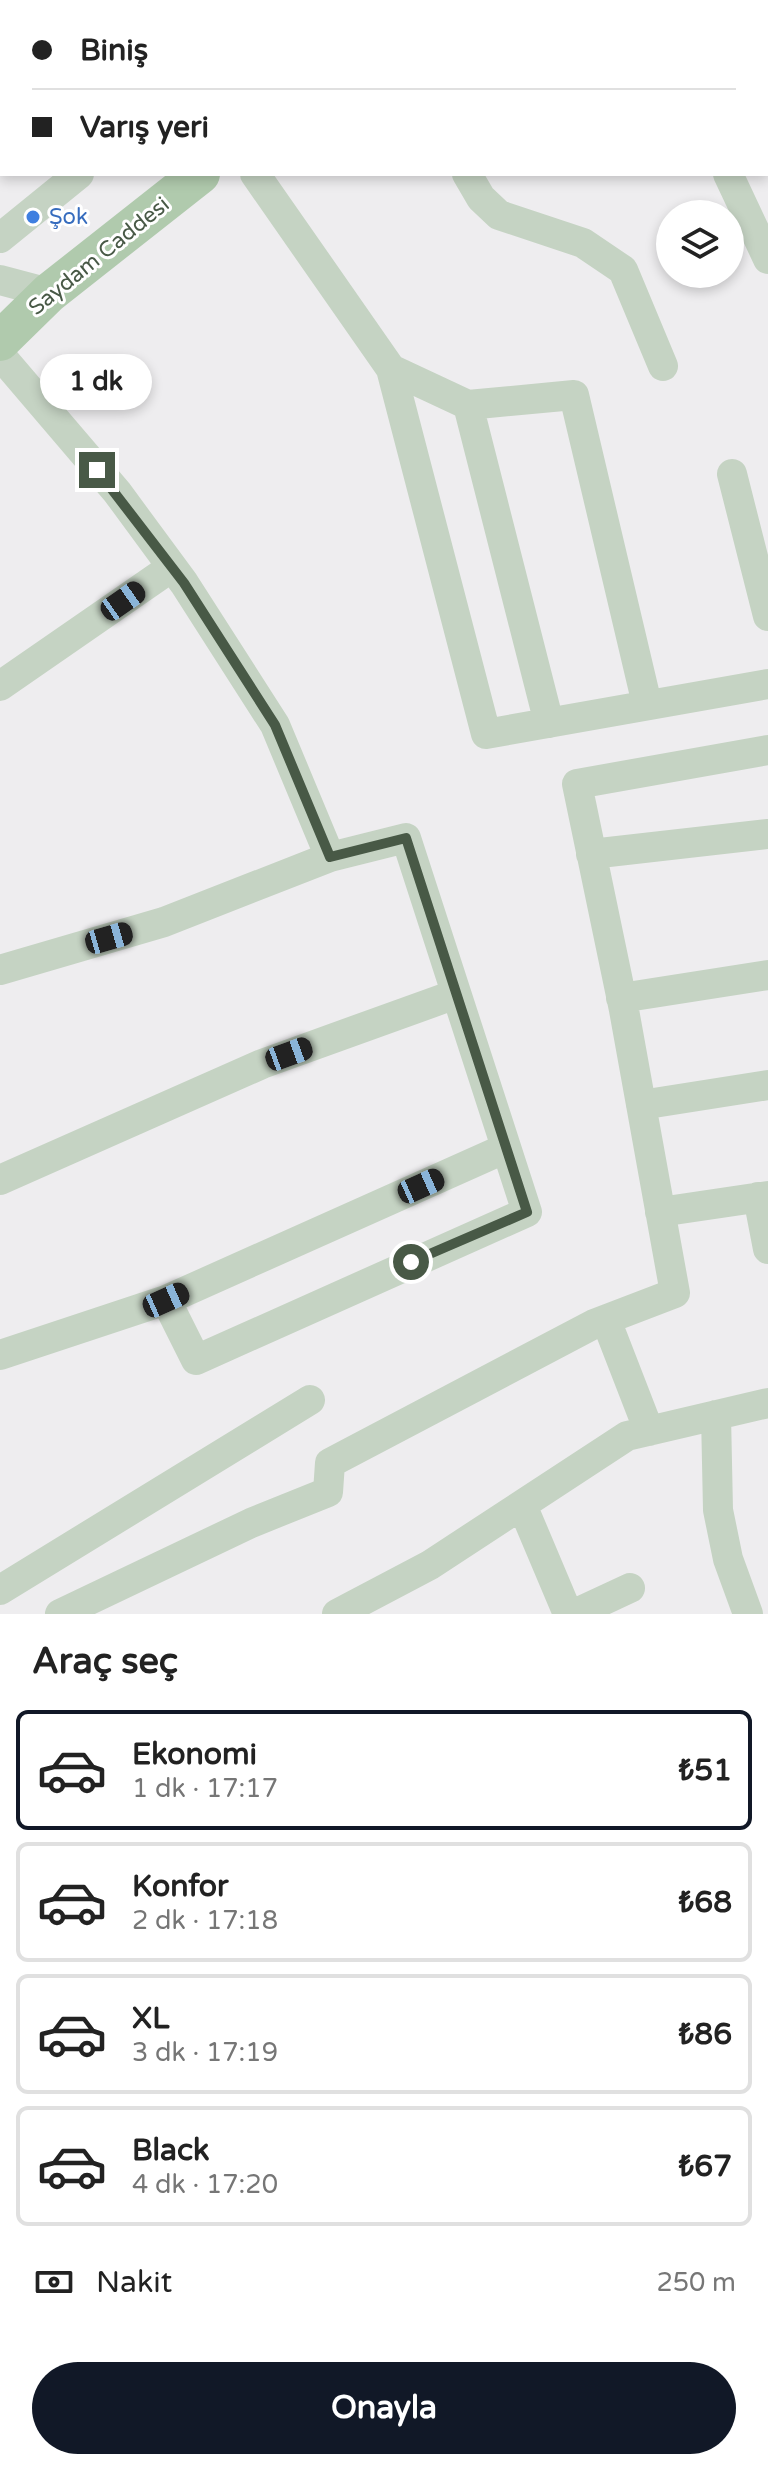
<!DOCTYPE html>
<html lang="tr">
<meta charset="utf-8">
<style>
body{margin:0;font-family:"Varela Round",sans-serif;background:#f6f6f6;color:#222;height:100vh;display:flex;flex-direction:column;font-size:30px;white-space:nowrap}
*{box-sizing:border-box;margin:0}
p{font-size:26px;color:#767676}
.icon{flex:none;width:44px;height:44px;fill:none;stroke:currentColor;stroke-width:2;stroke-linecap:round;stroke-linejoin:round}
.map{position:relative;height:1614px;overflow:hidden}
.panel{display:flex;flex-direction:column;background:#fff;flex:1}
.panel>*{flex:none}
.banner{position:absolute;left:0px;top:0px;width:768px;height:176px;box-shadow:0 4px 12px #0003;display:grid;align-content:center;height:176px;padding:0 32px;background:#fff}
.tools{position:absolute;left:656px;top:200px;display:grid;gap:16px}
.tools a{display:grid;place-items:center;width:88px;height:88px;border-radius:50%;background:#fff;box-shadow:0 4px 12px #0003;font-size:40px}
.end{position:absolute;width:36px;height:36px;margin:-18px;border:10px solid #485946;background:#fff;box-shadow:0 0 0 4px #fff}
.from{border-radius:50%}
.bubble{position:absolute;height:56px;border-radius:28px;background:#fff;box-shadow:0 4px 12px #0003;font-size:26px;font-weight:800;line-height:56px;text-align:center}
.car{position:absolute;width:24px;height:48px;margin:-24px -12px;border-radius:10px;box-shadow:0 0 6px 2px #0007;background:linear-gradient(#222 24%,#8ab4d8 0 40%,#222 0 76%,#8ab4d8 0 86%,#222 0)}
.banner b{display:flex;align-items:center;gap:28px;height:76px;font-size:30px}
.banner b+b{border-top:2px solid #e0e0e0}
.banner i{width:20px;height:20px;background:#222}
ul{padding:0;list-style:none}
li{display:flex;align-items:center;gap:24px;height:120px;margin:0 16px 12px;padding:0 16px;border:4px solid #e0e0e0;border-radius:12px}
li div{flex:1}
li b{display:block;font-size:30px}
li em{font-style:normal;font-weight:800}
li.current{border-color:#111827}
li>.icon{width:72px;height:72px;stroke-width:1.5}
h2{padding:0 32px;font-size:36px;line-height:96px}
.pay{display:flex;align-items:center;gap:20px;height:88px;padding:0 32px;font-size:30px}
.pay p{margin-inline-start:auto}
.button{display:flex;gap:16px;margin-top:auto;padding:16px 32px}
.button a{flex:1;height:92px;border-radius:48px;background:#111827;color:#fff;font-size:32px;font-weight:800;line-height:92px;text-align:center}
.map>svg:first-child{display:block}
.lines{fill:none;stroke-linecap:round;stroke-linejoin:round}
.minor{stroke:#c5d3c3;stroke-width:30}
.major{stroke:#b0caad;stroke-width:40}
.route{stroke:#485946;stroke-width:10}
.shop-dot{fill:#3f7fe0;stroke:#fff;stroke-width:3}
.labels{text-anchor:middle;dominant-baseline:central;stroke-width:6;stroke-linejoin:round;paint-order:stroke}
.shop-label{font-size:22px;fill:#366cbe;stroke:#fff;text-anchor:start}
.street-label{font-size:22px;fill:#485946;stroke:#fff}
</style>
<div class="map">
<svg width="768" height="1614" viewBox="0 0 768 1614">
<rect width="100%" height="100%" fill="#eeedef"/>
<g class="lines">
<path class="minor" d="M50 0 52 2
M102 0 103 2
M647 0 648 2
M766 70 768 69
M766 131 768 130
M255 174 391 369 486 734 768 684
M467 174 481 198 499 215 583 243 623 270 663 366
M728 174 768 259
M0 238 79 174
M0 280 49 293
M0 355 117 492 184 583 275 725 330 857
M391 369 468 405 574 395 647 704
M468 405 549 723
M732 474 768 616
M0 686 172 567
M591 854 768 834
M0 970 164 922 330 857 406 838 527 1212 196 1360 166 1300 506 1148
M621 998 768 975
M641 1105 768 1085
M0 1180 262 1064 456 994
M758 1197 768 1249
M660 1212 768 1196
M606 1320 649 1431
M0 1355 166 1300
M716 1415 718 1510 728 1559 748 1614
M522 1505 568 1614
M0 1590 310 1400
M60 1614 251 1523 328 1492 330 1463 594 1324 675 1293 624 1010 577 784 768 750
M337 1614 430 1565 627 1436 768 1403
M574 1614 630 1588"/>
<path class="major" d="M412 2 415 0
M0 341 49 293 200 174"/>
</g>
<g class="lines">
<path class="route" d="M97 470 184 583 275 725 330 857 406 838 527 1212 411 1262"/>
</g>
<circle class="shop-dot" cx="33" cy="217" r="8"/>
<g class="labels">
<g class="shop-label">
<text x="49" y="217">Şok</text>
</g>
<g class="street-label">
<text transform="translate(99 256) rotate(-39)">Saydam Caddesi</text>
</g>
</g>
</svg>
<div class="tools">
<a><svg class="icon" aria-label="layers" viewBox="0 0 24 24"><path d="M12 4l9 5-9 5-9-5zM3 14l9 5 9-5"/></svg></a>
</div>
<i class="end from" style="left:411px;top:1262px"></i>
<i class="end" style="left:97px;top:470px"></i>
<div class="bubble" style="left:40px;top:354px;width:112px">1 dk</div>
<i class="car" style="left:123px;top:601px;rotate:55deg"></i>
<i class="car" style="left:109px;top:938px;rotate:74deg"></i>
<i class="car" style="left:289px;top:1054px;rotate:70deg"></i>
<i class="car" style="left:421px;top:1186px;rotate:66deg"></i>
<i class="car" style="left:166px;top:1300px;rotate:66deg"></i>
<div class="banner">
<b><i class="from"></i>Biniş</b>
<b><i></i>Varış yeri</b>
</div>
</div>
<section class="panel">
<h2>Araç seç</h2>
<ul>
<li class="current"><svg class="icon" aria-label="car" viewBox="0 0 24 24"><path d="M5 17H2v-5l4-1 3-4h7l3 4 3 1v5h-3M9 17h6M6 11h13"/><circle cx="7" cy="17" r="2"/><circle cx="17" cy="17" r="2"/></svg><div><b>Ekonomi</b><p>1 dk · 17:17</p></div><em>₺51</em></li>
<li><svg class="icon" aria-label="car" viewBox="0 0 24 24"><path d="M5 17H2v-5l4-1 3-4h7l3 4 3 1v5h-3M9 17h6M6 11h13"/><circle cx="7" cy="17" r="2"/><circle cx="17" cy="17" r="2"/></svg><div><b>Konfor</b><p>2 dk · 17:18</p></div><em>₺68</em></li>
<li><svg class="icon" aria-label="car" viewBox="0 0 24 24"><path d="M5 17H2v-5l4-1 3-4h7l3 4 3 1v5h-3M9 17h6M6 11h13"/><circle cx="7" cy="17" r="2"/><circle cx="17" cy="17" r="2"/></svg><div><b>XL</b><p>3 dk · 17:19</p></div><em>₺86</em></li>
<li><svg class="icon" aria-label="car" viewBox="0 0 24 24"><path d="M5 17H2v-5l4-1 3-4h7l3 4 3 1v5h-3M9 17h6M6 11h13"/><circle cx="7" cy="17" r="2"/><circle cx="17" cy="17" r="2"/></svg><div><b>Black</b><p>4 dk · 17:20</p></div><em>₺67</em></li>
</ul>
<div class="pay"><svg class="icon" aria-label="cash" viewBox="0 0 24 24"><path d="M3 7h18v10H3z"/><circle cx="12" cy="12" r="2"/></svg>Nakit<p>250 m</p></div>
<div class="button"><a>Onayla</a></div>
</section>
